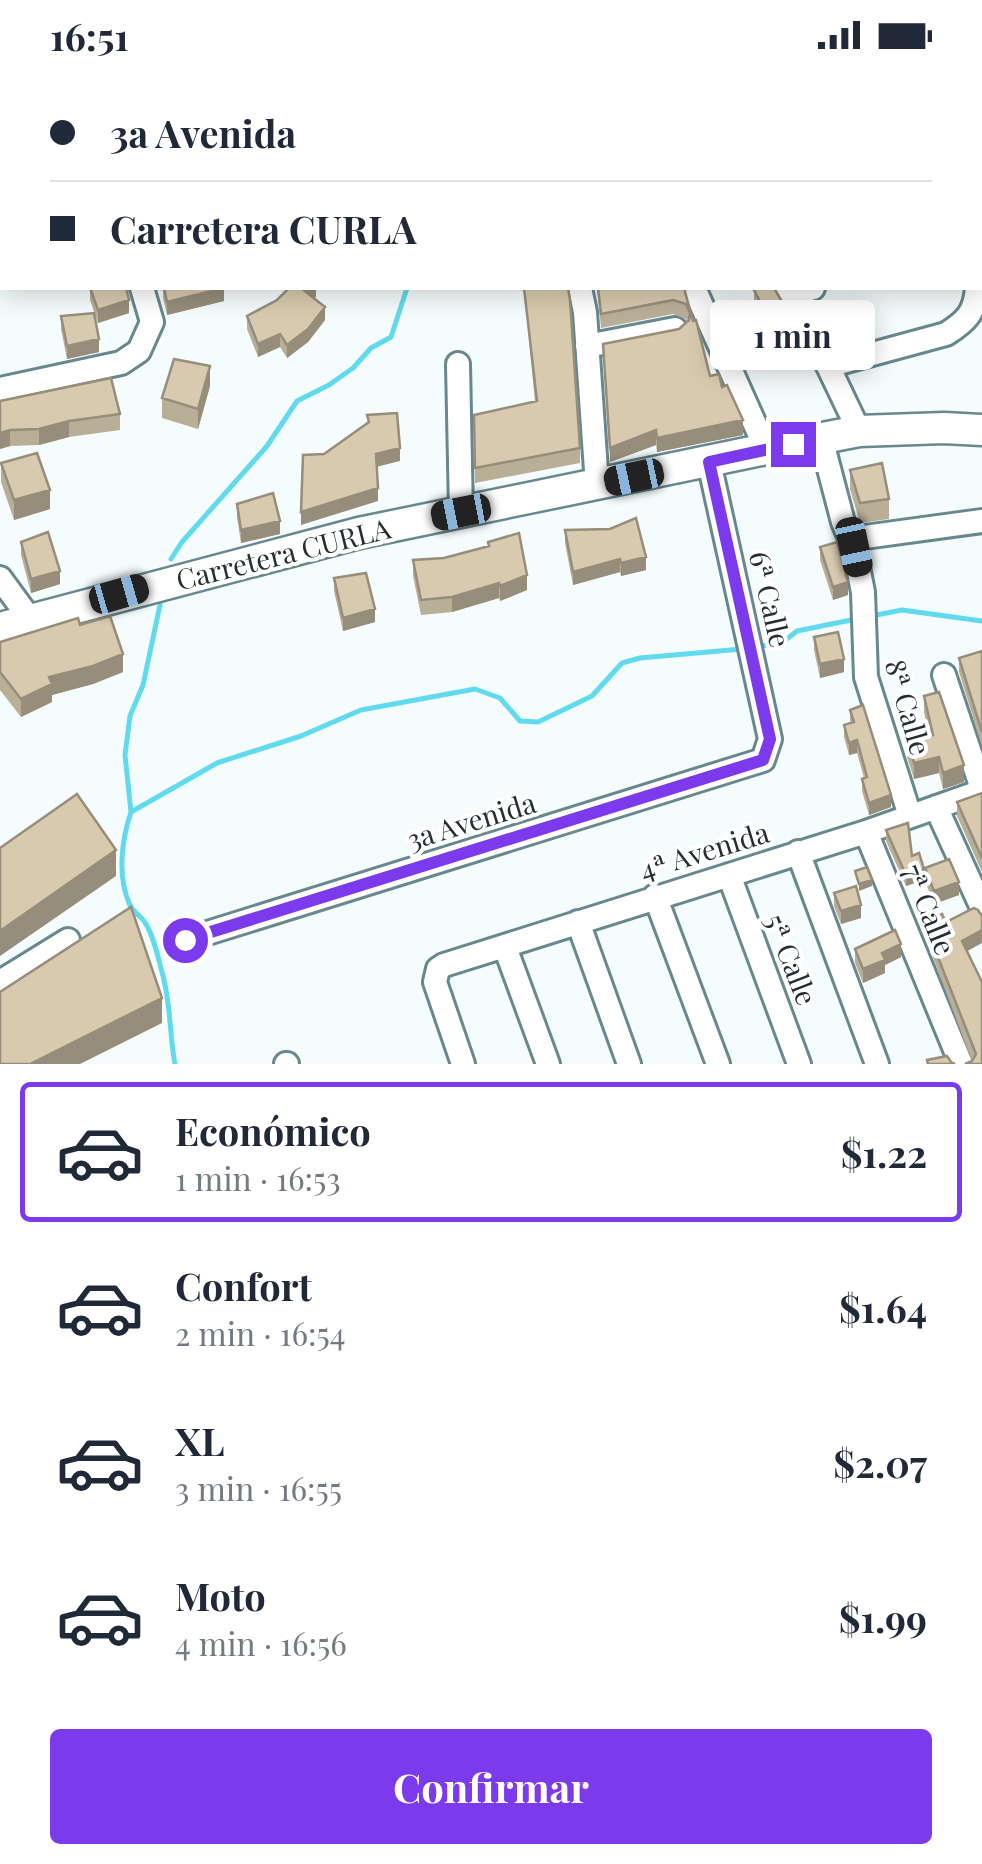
<!DOCTYPE html>
<html lang="es">
<meta charset="utf-8">
<style>
body{margin:0;font-family:"Playfair Display",serif;background:#f2f2f3;color:#1f2937;height:100vh;display:flex;flex-direction:column;font-size:38px;white-space:nowrap}
*{box-sizing:border-box;margin:0}
p{font-size:32px;color:#747a83}
.icon{flex:none;width:55px;height:55px;fill:none;stroke:currentColor;stroke-width:2;stroke-linecap:round;stroke-linejoin:round}
.map{position:relative;height:994px;overflow:hidden}
.sheet{display:flex;flex-direction:column;background:#fff;flex:1}
.sheet>*{flex:none}
.top-card{position:absolute;left:0px;top:0px;width:982px;height:220px;box-shadow:0 5px 25px #0003;display:grid;align-content:center;height:220px;padding:0 50px;background:#fff}
.end{position:absolute;width:45px;height:45px;margin:-22px;border:12px solid #7c3aed;background:#fff;box-shadow:0 0 0 5px #fff}
.from{border-radius:50%}
.bubble{position:absolute;height:70px;border-radius:10px;background:#fff;box-shadow:0 5px 25px #0003;font-size:32px;font-weight:700;line-height:70px;text-align:center}
.car{position:absolute;width:30px;height:60px;margin:-30px -15px;border-radius:12px;box-shadow:0 0 8px 2px #0007;background:linear-gradient(#222 24%,#8ab4d8 0 40%,#222 0 76%,#8ab4d8 0 86%,#222 0)}
.top-card b{display:flex;align-items:center;gap:35px;height:95px;font-size:38px}
.top-card b+b{border-top:2px solid #e0e1e3}
.top-card i{width:25px;height:25px;background:#1f2937}
ul{padding:18px 0 0;list-style:none}
li{display:flex;align-items:center;gap:30px;height:140px;margin:0 20px 15px;padding:0 30px;border:5px solid transparent;border-radius:10px}
li div{flex:1}
li b{display:block;font-size:38px}
li em{font-style:normal;font-weight:700}
li.active{border-color:#7c3aed}
li>.icon{width:90px;height:90px;stroke-width:1.5}
.cta{display:flex;gap:20px;margin-top:auto;padding:20px 50px}
.cta a{flex:1;height:115px;border-radius:10px;background:#7c3aed;color:#fff;font-size:40px;font-weight:700;line-height:115px;text-align:center}
.status{display:flex;justify-content:space-between;align-items:center;height:70px;padding:0 50px;background:#fff;direction:ltr}
.status svg{height:28px;fill:currentColor}
.map>svg:first-child{display:block}
.lines{fill:none;stroke-linecap:round;stroke-linejoin:round}
.stream{stroke:#62daed;stroke-width:5}
.minor-casing{stroke:#66888e;stroke-width:28}
.major-casing{stroke:#66888e;stroke-width:35}
.minor{stroke:#fff;stroke-width:22}
.major{stroke:#fff;stroke-width:30}
.wall{fill:#b9ae96}
.shaded-wall{fill:#968d7a}
.building{fill:#d7caaf;stroke:#968d7a;stroke-width:2.5}
.route{stroke:#7c3aed;stroke-width:12}
.labels{text-anchor:middle;dominant-baseline:central;stroke-width:8;stroke-linejoin:round;paint-order:stroke}
.street-label{font-size:28px;fill:#223033;stroke:#fff}
</style>
<div class="status"><b>16:51</b><svg viewBox="0 0 49 12"><path d="M0 12V9h3v3zM5 12V6h3v6zM10 12V3h3v9zM15 12V0h3v12zM26 1h20v11H26zM47 4h2v5h-2z"/></svg></div>
<div class="map">
<svg width="982" height="994" viewBox="0 0 982 994">
<rect width="100%" height="100%" fill="#f5fcfd"/>
<g class="lines">
<path class="stream" d="M384 2 385 0
M171 489 182 472 267 376 297 331 329 315 353 298 371 278 391 267 407 218
M871 546 902 540 982 551
M757 577 783 572 797 561 856 549
M131 742 125 685 130 646 143 615 160 535
M175 994C169 963 171 932 162 902 158 887 153 863 144 851 139 845 132 841 129 833 117 805 122 769 131 742L217 693 301 666 361 640 475 619 500 628 520 651 538 652 592 626 622 593 640 588 742 579"/>
<g class="minor-casing">
<path id="minor" d="M186 0 187 2
M615 0 616 2
M153 2 154 0
M746 2 747 0
M980 95 982 94
M980 195 982 177
M580 218 585 242 597 415
M694 218 766 379
M784 218 828 296 859 361
M789 226 813 218
M587 276 675 259
M458 294 461 442
M828 296 946 264C967 251 975 242 977 218
M0 319 121 293 139 281 152 252 142 218
M821 368 843 452 854 477 863 522 866 607 910 746
M850 469 982 451
M0 508 30 549
M944 605 982 719
M936 737 982 838
M866 762 961 994
M798 782 877 994
M729 805 799 994
M655 826 718 994
M578 852 629 994
M185 870 763 690 770 669 709 392
M505 877 548 994
M0 912 68 870
M286 994H287
M463 994 435 912 438 899 444 895 866 762 982 721"/>
</g>
<g class="major-casing">
<path id="major" d="M0 558 359 463 766 379 859 361 944 358 982 360"/>
</g>
<use href="#minor" class="minor"/>
<use href="#major" class="major"/>
</g>
<path class="wall" d="M90 218 129 243 98 253 90 230Z
M163 218 224 231 167 245 163 228Z
M288 218H316V227H313L325 250 308 272 287 288 280 277 258 287 247 259V246L277 230Z
M524 218 580 378V393L475 413 474 345 535 332Z
M597 218H684L710 306 722 317 743 365 657 382 656 375 610 392 603 274 679 259 687 252 686 249 673 244 601 258Z
M754 220 784 248 767 258 754 233Z
M61 246 99 282 67 289 61 259Z
M210 316 198 359 162 348V328Z
M0 331 120 344V360L69 367 39 375 10 376 0 379Z
M1 393 50 439 14 450 1 412Z
M850 400 889 429V449L860 453 850 419Z
M237 434 280 464 241 473 237 447Z
M565 460 646 500 621 506 620 502 573 515 565 473Z
M21 472 60 514 31 523 21 485Z
M488 472 527 520 500 531 499 528 452 542 421 545 413 506V490L444 488 488 476Z
M820 477 848 525 833 530 820 490Z
M334 508 375 552 343 561 334 521Z
M80 555 123 602 93 614 52 625V632L21 647 0 620V572Z
M814 567 844 602 820 608 814 580Z
M982 581V676L959 602V588Z
M924 626 964 712 943 719 939 703 914 709 907 687V671L929 665 924 642Z
M850 640 891 737 869 745 862 721V709L864 708 857 683 849 685 844 667V655L850 653Z
M982 723V802L957 746V732Z
M886 760 912 786 924 810 906 816 886 771Z
M925 798 959 825 934 834 925 811Z
M834 823 861 848 841 854 834 836Z
M946 852 967 881 982 994 972 991 925 866V854Z
M855 879 901 887 885 895V903L863 913 855 893Z"/>
<path class="shaded-wall" d="M224 218V231L167 245V232Z
M301 218H316V227L301 231Z
M129 230V243L98 253V240Z
M784 235V248L767 258V245Z
M325 237V250L308 272 287 288V275Z
M280 264V277L258 287V274Z
M99 269V282L67 289V276Z
M210 296V316L198 359V339Z
M743 350V365L657 382V368Z
M69 351V367L39 375V359Z
M10 360V376L0 379V363Z
M656 360V375L610 392V378Z
M400 378V391L376 397V384Z
M378 418V431L301 455V442Z
M50 420V439L14 450V430Z
M280 451V464L241 473V460Z
M646 487V500L621 506V493Z
M620 489V502L573 515V502Z
M60 501V514L31 523V509Z
M527 505V520L500 531V516Z
M848 512V525L833 530V517Z
M499 513V528L452 542V527Z
M375 539V552L343 561V548Z
M123 584V602L93 614 52 625V632L21 647V629L49 607Z
M844 589V602L820 608V594Z
M857 670V683L849 685V673Z
M939 687V703L914 709V693Z
M964 695V712L943 719V703Z
M891 725V737L869 745V733Z
M116 780V806L0 886V861Z
M924 799V810L906 816V805Z
M872 810V816L859 821V814Z
M959 812V825L934 834V821Z
M861 835V848L841 854V841Z
M982 860V873L962 884V871Z
M901 874V887L885 895V903L863 913V899L882 883Z
M162 928V953L80 994H30Z"/>
<path class="building" d="M237 0H299L300 2H238Z
M570 0H595L596 2H571Z
M0 7H2V53L0 54Z
M90 218H126L129 230 98 240Z
M164 218H224L167 232Z
M289 218H301L325 237 308 259 287 275 280 264 258 274 247 246 277 230Z
M524 218H568L570 230 580 378 475 398 474 345 537 331Z
M598 218H684L693 251 696 250 710 306 719 304 722 317 727 315 743 350 657 368 656 360 610 378 603 274 679 259 689 250 690 243 686 234 673 230 601 244Z
M759 218H774L784 235 767 245 754 220Z
M94 243 99 269 67 276 61 246Z
M174 289 210 296 198 339 162 328Z
M111 308 120 344 69 351 39 359 10 360 0 363V331Z
M397 343 400 378 376 384 378 418 301 442 303 385 324 384 369 352 367 345Z
M37 383 50 420 14 430 1 393Z
M882 393 889 429 860 433 850 400Z
M273 423 280 451 241 460 237 434Z
M636 448 646 487 621 493 620 489 573 502 565 460 610 459Z
M48 462 60 501 31 509 21 472Z
M519 463 527 505 500 516 499 513 452 527 421 530 413 490 444 488 489 476 488 472Z
M837 472 848 512 833 517 820 477Z
M366 503 375 539 343 548 334 508Z
M110 546 123 584 93 596 49 607 52 614 21 629 0 602V572L78 548 80 555Z
M838 562 844 589 820 594 814 567Z
M982 581V662L959 588Z
M939 622 964 695 943 703 939 687 914 693 907 671 933 665 924 626Z
M863 635 891 725 869 733 862 709 867 707 857 670 849 673 844 655 854 652 850 640Z
M982 723V788L957 732Z
M77 724 116 780 0 861V778Z
M908 753 912 786 919 783 924 799 906 805 886 760Z
M949 789 959 812 934 821 925 798Z
M867 797 872 810 859 814 855 801Z
M856 816 861 835 841 841 834 823Z
M131 837 162 928 30 994H0V922Z
M974 838 978 840 982 846V860L962 871 982 912V994H965L972 991 976 984 925 854 942 844 946 852Z
M895 860 901 874 882 883 885 890 863 899 855 879Z
M947 986 951 992 955 994H928L927 990Z"/>
<g class="lines">
<path class="route" d="M185 870 763 690 770 669 709 392 793 374"/>
</g>
<g class="labels">
<g class="street-label">
<text transform="translate(283 483) rotate(-14)">Carretera CURLA</text>
<text transform="translate(771 529) rotate(77)">6ª Calle</text>
<text transform="translate(909 637) rotate(74)">8ª Calle</text>
<text transform="translate(471 750) rotate(-17)">3a Avenida</text>
<text transform="translate(704 780) rotate(-17)">4ª Avenida</text>
<text transform="translate(930 839) rotate(68)">7ª Calle</text>
<text transform="translate(792 889) rotate(69)">5ª Calle</text>
</g>
</g>
</svg>
<i class="end from" style="left:185px;top:870px"></i>
<i class="end" style="left:793px;top:374px"></i>
<div class="bubble" style="left:710px;top:230px;width:165px">1 min</div>
<i class="car" style="left:634px;top:407px;rotate:258deg"></i>
<i class="car" style="left:461px;top:442px;rotate:259deg"></i>
<i class="car" style="left:854px;top:477px;rotate:168deg"></i>
<i class="car" style="left:119px;top:524px;rotate:74deg"></i>
<div class="top-card">
<b><i class="from"></i>3a Avenida</b>
<b><i></i>Carretera CURLA</b>
</div>
</div>
<section class="sheet">
<ul>
<li class="active"><svg class="icon" aria-label="car" viewBox="0 0 24 24"><path d="M5 17H2v-5l4-1 3-4h7l3 4 3 1v5h-3M9 17h6M6 11h13"/><circle cx="7" cy="17" r="2"/><circle cx="17" cy="17" r="2"/></svg><div><b>Económico</b><p>1 min · 16:53</p></div><em>$1.22</em></li>
<li><svg class="icon" aria-label="car" viewBox="0 0 24 24"><path d="M5 17H2v-5l4-1 3-4h7l3 4 3 1v5h-3M9 17h6M6 11h13"/><circle cx="7" cy="17" r="2"/><circle cx="17" cy="17" r="2"/></svg><div><b>Confort</b><p>2 min · 16:54</p></div><em>$1.64</em></li>
<li><svg class="icon" aria-label="car" viewBox="0 0 24 24"><path d="M5 17H2v-5l4-1 3-4h7l3 4 3 1v5h-3M9 17h6M6 11h13"/><circle cx="7" cy="17" r="2"/><circle cx="17" cy="17" r="2"/></svg><div><b>XL</b><p>3 min · 16:55</p></div><em>$2.07</em></li>
<li><svg class="icon" aria-label="car" viewBox="0 0 24 24"><path d="M5 17H2v-5l4-1 3-4h7l3 4 3 1v5h-3M9 17h6M6 11h13"/><circle cx="7" cy="17" r="2"/><circle cx="17" cy="17" r="2"/></svg><div><b>Moto</b><p>4 min · 16:56</p></div><em>$1.99</em></li>
</ul>
<div class="cta"><a>Confirmar</a></div>
</section>
